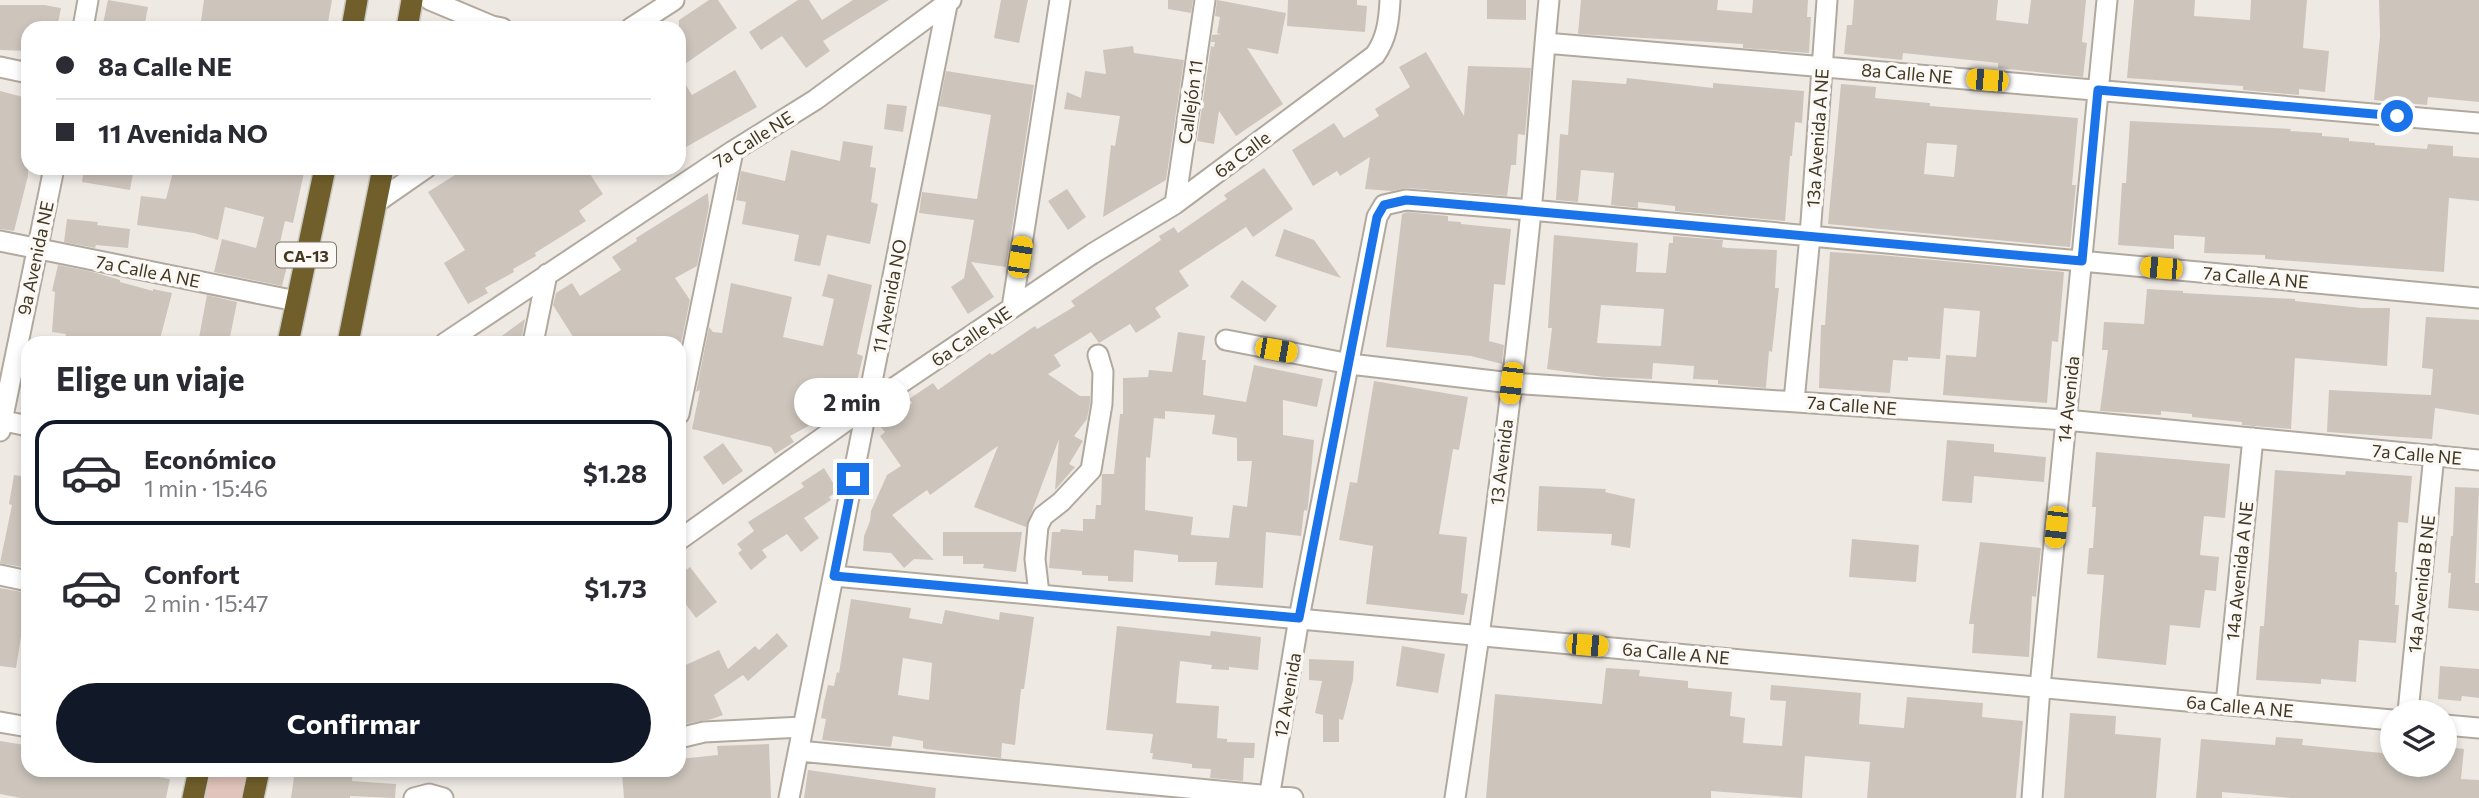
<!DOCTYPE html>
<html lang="es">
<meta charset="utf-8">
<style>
body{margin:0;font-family:Commissioner,sans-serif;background:#f7f7f7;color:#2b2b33;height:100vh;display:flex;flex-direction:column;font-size:26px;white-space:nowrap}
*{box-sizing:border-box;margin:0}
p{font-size:23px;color:#7c7c81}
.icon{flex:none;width:38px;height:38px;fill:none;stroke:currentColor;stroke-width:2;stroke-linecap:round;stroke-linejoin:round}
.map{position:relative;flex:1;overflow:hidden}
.side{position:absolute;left:21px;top:336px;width:665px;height:441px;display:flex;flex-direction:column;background:#fff;border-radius:21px;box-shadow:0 4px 10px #0003}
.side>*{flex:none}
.hud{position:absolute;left:21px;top:21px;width:665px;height:154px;border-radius:21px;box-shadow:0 4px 10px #0003;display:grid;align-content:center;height:154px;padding:0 35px;background:#fff}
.fabs{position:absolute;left:2380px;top:700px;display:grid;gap:14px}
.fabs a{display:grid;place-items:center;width:77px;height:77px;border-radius:50%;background:#fff;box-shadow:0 4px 10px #0003;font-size:35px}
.end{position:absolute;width:32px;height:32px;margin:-16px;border:9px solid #1a73e8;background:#fff;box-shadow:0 0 0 4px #fff}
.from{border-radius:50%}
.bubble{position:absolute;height:49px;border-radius:24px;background:#fff;box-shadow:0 4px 10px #0003;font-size:23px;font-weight:700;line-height:49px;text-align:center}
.car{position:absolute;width:21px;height:42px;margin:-21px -10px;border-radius:9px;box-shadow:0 0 5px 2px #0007;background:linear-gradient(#f5c518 24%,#345 0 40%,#f5c518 0 76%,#345 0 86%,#f5c518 0)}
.hud b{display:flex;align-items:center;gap:24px;height:66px;font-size:26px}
.hud b+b{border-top:2px solid #e1e1e2}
.hud i{width:18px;height:18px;background:#2b2b33}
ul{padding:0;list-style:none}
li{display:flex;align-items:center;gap:21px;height:105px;margin:0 14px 10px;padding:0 21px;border:4px solid transparent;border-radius:21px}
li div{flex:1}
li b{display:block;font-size:26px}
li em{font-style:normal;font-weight:700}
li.current{border-color:#111827}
li>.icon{width:63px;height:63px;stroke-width:1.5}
h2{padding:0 35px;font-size:32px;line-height:84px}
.cta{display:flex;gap:14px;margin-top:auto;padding:14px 35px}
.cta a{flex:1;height:80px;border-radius:42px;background:#111827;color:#fff;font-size:28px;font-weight:700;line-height:80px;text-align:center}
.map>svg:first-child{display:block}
.green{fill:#e1c4bc}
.building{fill:#cdc5bc;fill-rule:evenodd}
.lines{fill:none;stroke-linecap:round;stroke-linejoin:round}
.minor-casing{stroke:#b1a99e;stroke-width:23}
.highway-casing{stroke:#cac7c1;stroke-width:24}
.minor{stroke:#fff;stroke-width:19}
.highway{stroke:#715f2b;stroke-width:21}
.route{stroke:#1a73e8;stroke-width:9}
.labels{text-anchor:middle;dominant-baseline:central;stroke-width:7;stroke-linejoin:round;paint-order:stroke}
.shield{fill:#fbf8f5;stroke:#7a7261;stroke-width:2}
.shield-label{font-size:16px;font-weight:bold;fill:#423822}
.street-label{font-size:18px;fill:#423822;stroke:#fbf8f5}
</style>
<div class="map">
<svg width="2479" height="798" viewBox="0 0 2479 798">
<rect width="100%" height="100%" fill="#efe9e4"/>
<path class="green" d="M201 770H258L252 798H195Z"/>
<path class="building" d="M108 0 148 7 144 28H102Z
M204 0H332L327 28H200Z
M709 0H718L737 28 679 68V20Z
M798 0H809L822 20 853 0H889L823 41 830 51 806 68 782 36 761 50 749 32Z
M1001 0H1028L1019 43 994 38Z
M1168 0H1193L1191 13 1168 9Z
M1217 0 1286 13 1278 54 1247 48 1283 104 1236 136 1219 111 1214 144 1197 141 1211 46 1214 47 1215 42H1211L1212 35 1221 34 1217 33 1220 17 1215 16Z
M1288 0H1357V5L1367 6 1365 32 1287 26Z
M1487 0H1526V20L1487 19Z
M1581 0H1718L1717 10 1752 13 1753 0H1808L1807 17H1811L1809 53 1743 48V44L1578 34Z
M1854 0H1998L1996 20 2028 24 2031 0H2086L2082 42 2087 43 2083 77 1998 68V63L1903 53 1902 60 1844 54 1847 25H1852Z
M2134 0H2195L2194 16 2250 20 2251 0H2307L2303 48 2329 51 2325 92 2299 89V95L2243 90V86L2127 78Z
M2379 0H2479V102L2428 97 2427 105 2374 100 2380 36Z
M0 5H44L61 8 57 28H28V51L0 50Z
M1133 46 1134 53 1184 60 1166 180 1103 217 1111 145 1115 146 1120 116 1064 109 1067 92 1081 98 1085 71 1106 74 1103 50Z
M1426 52 1464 116 1468 66 1531 68 1525 135 1518 134 1516 165H1511L1507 196 1407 188 1392 191 1365 189 1370 157 1340 176 1337 171 1313 186 1292 150 1334 123 1344 138 1379 116 1375 109 1410 87 1399 67Z
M735 70 757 107 679 151V74L692 95Z
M946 71 1034 85 1006 267 971 262 994 297 968 314 951 287 964 278 974 220 919 213 922 192 977 199 991 115 939 106Z
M1627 78 1713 88V83L1804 91 1802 123 1795 122 1792 156H1790L1785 221 1675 211V206L1638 202V208L1611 205 1614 173 1581 170 1578 202 1556 200 1560 134 1568 135 1572 80 1626 84Z
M1841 84 1876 87 1875 98 1930 103V106L2078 118 2072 185H2076L2070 247 1828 224ZM1927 143 1957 145 1954 177 1924 174Z
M0 91 23 97 22 102 28 104V176L14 231 0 229Z
M887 104 907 106 903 132 884 129Z
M2130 121 2291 129 2290 131 2322 133V136L2349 138V141L2375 143V145L2427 149 2428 144 2453 146V156L2479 158V201L2449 198 2444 272 2265 259V255L2204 253 2205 237 2174 235V249L2118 245 2122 183H2126Z
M843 141 873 146 870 167 876 168 871 202 878 204 870 244 827 235 820 266 794 261 799 235 742 224 746 202 736 200 741 171 785 181 791 150 840 161Z
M84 168H134L130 190 82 182Z
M174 168H305L293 223 285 221 275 264 287 266 282 286 214 272 222 239 256 248 264 217 225 207 218 240 194 233 137 225 141 196 166 199Z
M450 168H586L603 194 579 211 586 221 535 253 536 256 513 269 514 272 485 288 488 293 468 304 444 263 465 250 428 192 455 175Z
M1264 168 1293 209 1253 237 1246 227 1179 271 1189 286 1155 308 1161 317 1136 333 1130 324 1099 343 1091 332 1054 355 1061 366 1048 374 1080 396H1090V403L1087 419 1074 436 1083 441 1069 464 1075 467 1055 490 1059 439 1026 527 974 507 998 446 930 495 927 490 892 515 934 560 914 559 904 568 891 553 863 551 864 536 870 521 871 511 887 475 901 466 880 436 885 432 880 426 912 403 909 399 933 383 938 390 990 353 992 355 1035 326 1037 329 1075 306 1071 301 1161 240 1159 236 1174 227 1178 233 1227 199 1224 195Z
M1067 189 1086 217 1068 230 1048 201Z
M708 193 709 206 697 266 675 278 690 300 679 353V343H577L553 305 556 293 572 283 580 296 621 270 612 257 637 241 636 238Z
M1407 212 1448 216V221L1461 222V224L1511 229 1505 285 1494 284 1489 341 1504 345 1502 364 1471 356 1386 347 1402 214Z
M67 219 98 222 97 225 130 229 128 248 96 245 95 248 64 242Z
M1284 229 1314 240 1341 278 1275 256Z
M1554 235 1638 243 1636 272 1666 273 1669 243H1673V236L1723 240 1722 247 1727 248 1777 250 1775 288H1779L1772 352 1769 351 1766 388 1718 384V380L1693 379 1694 366 1653 363 1652 379 1604 377 1547 369 1552 328H1548ZM1601 305 1664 309 1661 346 1597 343Z
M1830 252 1880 255 2064 272 2058 342 2052 341 2047 403 1943 395 1946 355 1976 357 1980 311 1944 308 1940 359 1908 357V361L1893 360 1890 393 1819 388 1821 325H1825Z
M58 265 93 272 120 280V282L153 291V289L172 293 159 343H64L66 334 52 332 55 292 52 291Z
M828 274 872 285 857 354 863 356 856 386 831 380 845 406 790 436 794 442 775 454 771 447 692 429 700 390 696 392 709 327 713 332 722 333 731 283 792 297 783 337 823 346 834 299 822 296Z
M1242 280 1277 306 1265 322 1230 297Z
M2147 289 2183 291V293L2295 299V301L2362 308H2390L2387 366 2295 358 2291 429 2242 425V422L2192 417V414L2161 411V415L2100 411 2108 350H2102L2104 322 2144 324Z
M207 295 237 302 230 337 225 336 224 343H198Z
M2426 317 2479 320V415L2435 408 2432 439 2327 432 2329 390 2431 395 2433 369 2422 368Z
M525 319 521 343H492Z
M1178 332 1205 336 1202 360H1206L1203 395 1246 402 1254 365 1323 379 1317 407 1283 400V435L1314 440 1308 506 1307 511 1304 510 1301 536 1266 532 1263 588 1215 585 1217 562H1178V555L1134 550 1133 582 1108 581V576L1082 575V571L1049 568 1052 532H1060L1061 529 1083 531V519H1095L1096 505H1101L1102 474H1114L1120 414H1123V378L1148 377 1149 370 1172 372ZM1165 411 1215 415 1212 434 1237 438V461H1252L1247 507 1233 505 1229 538 1191 535 1193 517 1145 510 1146 457 1150 458 1154 418 1165 419Z
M1374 381 1468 397 1459 450 1453 449 1439 534 1467 537 1461 593 1468 594 1464 615 1366 604 1373 546 1339 540 1350 482 1357 483Z
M1947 440 1994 444V452L2046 457 2044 482 1974 476 1972 503 1942 501Z
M723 443 743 471 723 485 703 457Z
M2096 452 2230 464 2225 518 2204 516 2200 555 2219 557 2216 591 2205 590 2200 628 2170 625 2166 665 2097 658 2104 575 2087 574 2089 548H2093L2096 507H2092Z
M824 468 838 491 829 497 831 500 804 518 819 538 801 552 787 534 762 550 767 557 751 570 738 553 742 550 737 544 754 531 748 522 804 487 801 483Z
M2275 470 2345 475 2346 471 2412 476 2408 523 2398 522 2395 572H2397L2395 605H2399L2396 643 2359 640 2356 682 2321 679V684L2256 680 2260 626H2264Z
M14 475 28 477V568L0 563 12 505 9 504Z
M1539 486 1606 489 1605 492 1635 499 1630 548 1611 545 1612 534 1537 531Z
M2455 487 2479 488 2475 583H2479V611L2448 608 2451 573H2448L2451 536H2453Z
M943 532H1022L1016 572 983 568 984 564H963V556H943Z
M1852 539 1919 545 1916 582 1849 577Z
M1980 542 2041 548 2036 597 2032 596 2029 657 1972 653 1974 624H1969Z
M690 567 717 602 696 618 679 595V575Z
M0 588 28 593 16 668 0 666Z
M851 599 911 608 909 618 942 624 945 610 999 620 1000 612 1034 617 1024 689H1021L1015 745 1002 743 1001 758 926 749 923 748V741L893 736 891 747 822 740 826 719 821 718 824 702 828 685 834 686 837 672 839 673ZM903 658 932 663 929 700 898 695Z
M1117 626 1210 636 1211 631 1261 637 1258 670 1229 667V670L1211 669 1212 665 1180 661 1176 703 1219 706 1217 738 1227 739V742L1255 743 1254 758H1244L1243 781 1210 778 1211 769 1192 768V764L1152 759 1153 753H1150L1153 734 1106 730Z
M777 633 788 646 748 681 743 675 714 695 723 715 712 719 679 725V668L719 650 728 669 755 646 759 650Z
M1402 646 1445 654 1438 693 1396 686Z
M1309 659 1354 661 1353 680 1343 720 1339 719V742H1323V715L1315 713 1322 681 1309 680Z
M2440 666 2479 669V698L2462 696 2461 701 2438 699Z
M1606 668 1640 670 1639 676 1688 681V688L1732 692 1730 716 1745 718 1743 743 1782 746 1786 701 1770 700 1771 685 1861 693 1859 724 1904 728 1907 697 1983 703 1982 717 2023 721 2016 798H1867L1870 762 1805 756 1802 798 1711 791V798H1486L1495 694 1602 704Z
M2070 713 2116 716 2115 734 2161 738 2156 798H2064Z
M2276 737 2303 739 2302 745 2392 754V765H2445V747L2464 749 2461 779 2479 780V798H2292L2222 792V798H2196L2201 739 2275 745Z
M0 741 25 745V748L28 749V770H41L79 777 80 770H120L170 779 166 798H21L0 794Z
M769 744 771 798H624L622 773 679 770V759L718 755 717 746Z
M295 770H353L352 781 396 784 395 798 350 796V798H291Z
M808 770 936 788 935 798H804Z"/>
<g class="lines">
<g class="minor-casing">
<path id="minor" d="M430 0 492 26 502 28
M83 28 88 0
M631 28 674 0
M1545 43 2479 123
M0 67 28 73
M377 202 426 168
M1175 204 1205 0
M0 241 296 301
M1012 308 1060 0
M1226 340 1350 364 1511 383 2066 420 2479 460
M445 343 733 151 815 100 951 0
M533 343 547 274
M1794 401 1810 236 1827 0
M679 414 733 151
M0 420 28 426
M0 431 54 168
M679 540 867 406 1092 254 1175 204 1375 55C1387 38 1389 20 1390 0
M0 575 28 581
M834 576 2392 720
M1039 594 1035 559 1038 526 1043 516 1061 502 1091 470 1102 404 1103 372 1098 355
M2226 704 2253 438
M2408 712 2434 455
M0 722 28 727
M2445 725 2479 728
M679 738 704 732 803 727
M799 751 1293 798
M414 798 429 794 443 798
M789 798 948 0
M1269 798 1299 618 1377 217 1384 205 1406 200 1531 210 2479 298
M1455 798C1485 603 1511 407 1531 211 1538 141 1542 70 1549 0
M2032 798 2040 687 2107 0"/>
</g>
<g class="highway-casing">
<path id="highway" d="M352 28 357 0
M407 28 412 0
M288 343 325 168
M348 343 383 168
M193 798 199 770
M253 798 259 770"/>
</g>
<use href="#minor" class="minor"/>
<use href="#highway" class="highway"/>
</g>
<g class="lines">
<path class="route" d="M853 479 834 576 1299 618 1377 217 1384 205 1406 200 1431 202 2082 261 2098 90 2397 116"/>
</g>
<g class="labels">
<rect class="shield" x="276" y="242.5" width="60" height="25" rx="5"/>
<g class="shield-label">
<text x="306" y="255">CA-13</text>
</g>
<g class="street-label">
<text transform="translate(1907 73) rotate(5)">8a Calle NE</text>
<text transform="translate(1190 102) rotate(-82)">Callejón 11</text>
<text transform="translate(1817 138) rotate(-86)">13a Avenida A NE</text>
<text transform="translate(753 139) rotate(-32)">7a Calle NE</text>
<text transform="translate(1242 154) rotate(-37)">6a Calle</text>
<text transform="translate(35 258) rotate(-78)">9a Avenida NE</text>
<text transform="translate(148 271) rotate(11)">7a Calle A NE</text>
<text transform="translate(2256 277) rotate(5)">7a Calle A NE</text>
<text transform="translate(889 296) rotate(-79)">11 Avenida NO</text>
<text transform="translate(971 336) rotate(-34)">6a Calle NE</text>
<text transform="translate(2068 399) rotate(-84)">14 Avenida</text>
<text transform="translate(1852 405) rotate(4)">7a Calle NE</text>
<text transform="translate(2417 454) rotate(5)">7a Calle NE</text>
<text transform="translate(1501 462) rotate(-83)">13 Avenida</text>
<text transform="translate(2239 571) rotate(-84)">14a Avenida A NE</text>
<text transform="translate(2421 584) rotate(-84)">14a Avenida B NE</text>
<text transform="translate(1676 653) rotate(5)">6a Calle A NE</text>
<text transform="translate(1287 695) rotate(-80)">12 Avenida</text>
<text transform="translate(2240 706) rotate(5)">6a Calle A NE</text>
</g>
</g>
</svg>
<div class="fabs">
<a><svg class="icon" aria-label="layers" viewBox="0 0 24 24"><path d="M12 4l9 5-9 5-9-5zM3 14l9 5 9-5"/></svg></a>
</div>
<i class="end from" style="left:2397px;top:116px"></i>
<i class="end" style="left:853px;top:479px"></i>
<div class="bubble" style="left:794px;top:378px;width:116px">2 min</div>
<i class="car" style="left:1987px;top:80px;rotate:275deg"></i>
<i class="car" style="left:1020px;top:257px;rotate:9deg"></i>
<i class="car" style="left:2161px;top:268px;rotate:275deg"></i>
<i class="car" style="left:1276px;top:350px;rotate:100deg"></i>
<i class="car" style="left:1511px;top:383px;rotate:187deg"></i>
<i class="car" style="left:2056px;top:527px;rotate:186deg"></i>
<i class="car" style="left:1587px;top:645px;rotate:95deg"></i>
<div class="hud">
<b><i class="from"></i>8a Calle NE</b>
<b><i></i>11 Avenida NO</b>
</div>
<section class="side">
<h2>Elige un viaje</h2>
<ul>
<li class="current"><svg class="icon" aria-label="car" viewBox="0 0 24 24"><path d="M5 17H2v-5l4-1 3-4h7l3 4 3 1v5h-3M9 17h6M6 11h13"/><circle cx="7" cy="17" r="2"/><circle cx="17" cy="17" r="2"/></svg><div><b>Económico</b><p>1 min · 15:46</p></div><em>$1.28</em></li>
<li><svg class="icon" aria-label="car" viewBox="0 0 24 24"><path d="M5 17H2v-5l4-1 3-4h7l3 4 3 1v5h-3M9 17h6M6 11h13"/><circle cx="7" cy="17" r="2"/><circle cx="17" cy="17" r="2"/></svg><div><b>Confort</b><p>2 min · 15:47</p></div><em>$1.73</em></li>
</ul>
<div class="cta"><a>Confirmar</a></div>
</section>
</div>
